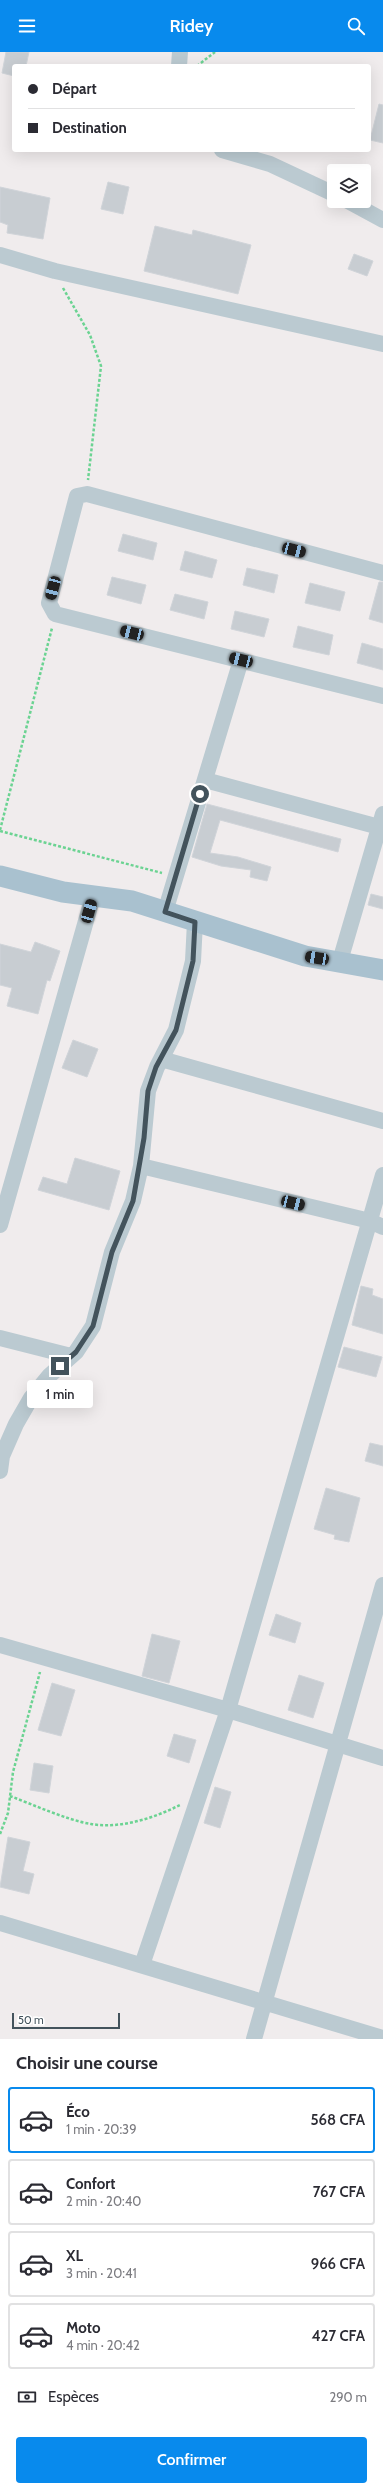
<!DOCTYPE html>
<html lang="fr">
<meta charset="utf-8">
<style>
body{margin:0;font-family:Cabin,sans-serif;background:#f2f2f3;color:#2b2b33;height:100vh;display:flex;flex-direction:column;font-size:15px;white-space:nowrap}
*{box-sizing:border-box;margin:0}
p{font-size:13px;color:#7c7c81}
.icon{flex:none;width:22px;height:22px;fill:none;stroke:currentColor;stroke-width:2;stroke-linecap:round;stroke-linejoin:round}
.map{position:relative;height:1987px;overflow:hidden}
.drawer{display:flex;flex-direction:column;background:#fff;flex:1}
.drawer>*{flex:none}
.top-card{position:absolute;left:12px;top:12px;width:359px;height:88px;border-radius:4px;box-shadow:0 4px 16px #0002;display:grid;align-content:center;height:88px;padding:0 16px;background:#fff}
.fabs{position:absolute;left:327px;top:112px;display:grid;gap:8px}
.fabs a{display:grid;place-items:center;width:44px;height:44px;border-radius:4px;background:#fff;box-shadow:0 4px 16px #0002;font-size:20px}
.scale{position:absolute;left:12px;bottom:10px;width:108px;box-sizing:border-box;padding-left:4px;border:2px solid #43535c;border-top:0;font-size:11px;line-height:14px;white-space:nowrap;color:#43535c;-webkit-text-stroke:3px #fff;paint-order:stroke}
.end{position:absolute;width:18px;height:18px;margin:-9px;border:5px solid #43535c;background:#fff;box-shadow:0 0 0 2px #fff}
.from{border-radius:50%}
.bubble{position:absolute;height:28px;border-radius:4px;background:#fff;box-shadow:0 4px 16px #0002;font-size:13px;font-weight:600;line-height:28px;text-align:center}
.car{position:absolute;width:12px;height:24px;margin:-12px -6px;border-radius:5px;box-shadow:0 0 3px 1px #0007;background:linear-gradient(#222 24%,#8ab4d8 0 40%,#222 0 76%,#8ab4d8 0 86%,#222 0)}
.top-card b{display:flex;align-items:center;gap:14px;height:38px;font-size:15px}
.top-card b+b{border-top:1px solid #e1e1e2}
.top-card i{width:10px;height:10px;background:#2b2b33}
ul{padding:0;list-style:none}
li{display:flex;align-items:center;gap:12px;height:66px;margin:0 8px 6px;padding:0 8px;border:2px solid #e1e1e2;border-radius:4px}
li div{flex:1}
li b{display:block;font-size:15px}
li em{font-style:normal;font-weight:600}
li.on{border-color:#088aed}
li>.icon{width:36px;height:36px;stroke-width:1.5}
h2{padding:0 16px;font-size:18px;line-height:48px}
.pay{display:flex;align-items:center;gap:10px;height:44px;padding:0 16px;font-size:15px}
.pay p{margin-inline-start:auto}
.button{display:flex;gap:8px;margin-top:auto;padding:8px 16px}
.button a{flex:1;height:46px;border-radius:4px;background:#088aed;color:#fff;font-size:16px;font-weight:600;line-height:46px;text-align:center}
header{display:flex;justify-content:space-between;align-items:center;height:52px;padding:0 16px;background:#088aed;color:#fff;font-size:18px;font-weight:600}
.map>svg:first-child{display:block}
.building{fill:#c8cdd2;stroke:#d0d4d9}
.lines{fill:none;stroke-linecap:round;stroke-linejoin:round}
.path{stroke:#6bd392;stroke-width:2.5;stroke-dasharray:3 2;stroke-linecap:butt}
.minor{stroke:#bbcad1;stroke-width:16}
.major{stroke:#a9c1cf;stroke-width:21}
.route{stroke:#43535c;stroke-width:5}
</style>
<header><svg class="icon" aria-label="menu" viewBox="0 0 24 24"><path d="M4 6h16M4 12h16M4 18h16"/></svg>Ridey<svg class="icon" aria-label="search" viewBox="0 0 24 24"><circle cx="10" cy="10" r="6"/><path d="M15 15l6 6"/></svg></header>
<div class="map">
<svg width="383" height="1987" viewBox="0 0 383 1987">
<rect width="100%" height="100%" fill="#f0eced"/>
<path class="building" d="M6 0H29L26 14H14V24L2 21Z
M379 52 383 53V91L370 88Z
M108 130 129 135 123 162 101 157Z
M0 135 50 146 43 187 7 181 8 173 0 170Z
M155 174 192 183 193 178 251 193 238 242 144 219Z
M354 202 373 209 367 224 348 217Z
M123 482 157 491 153 508 118 499Z
M185 499 217 508 212 526 180 518Z
M247 516 278 523 274 541 243 533Z
M112 525 146 533 141 552 107 543Z
M379 530H383V571L369 567Z
M310 531 345 540 340 559 305 551Z
M175 542 208 550 204 567 170 558Z
M235 559 269 567 264 585 231 577Z
M298 574 333 583 329 603 293 595Z
M362 591 383 597V618L357 611Z
M207 752 341 787 338 800 220 768 210 801 238 805 271 815 267 829 250 825 251 818 221 814 192 805Z
M371 842 383 845V857L368 853Z
M35 890 60 899 50 929 47 928 38 962 7 954 12 936 0 933V892L31 900Z
M73 988 98 997 87 1025 62 1016Z
M75 1106 120 1119 109 1158 38 1138 43 1125 67 1132Z
M361 1234 373 1237 372 1243 383 1247V1282L352 1273Z
M344 1295 382 1305 376 1325 338 1315Z
M370 1391 383 1394V1414L365 1409Z
M326 1436 360 1446 349 1490 334 1487 335 1483 314 1477Z
M276 1562 301 1571 295 1591 269 1583Z
M152 1582 180 1589 169 1631 142 1624Z
M299 1623 324 1631 313 1666 288 1658Z
M52 1631 75 1638 61 1684 38 1678Z
M174 1682 196 1688 189 1711 167 1704Z
M34 1711 53 1714 49 1741 30 1738Z
M215 1735 231 1740 220 1776 204 1771Z
M8 1785 30 1790 23 1819 34 1822 29 1842 0 1835Z"/>
<g class="lines">
<path class="path" d="M197 14 215 0
M63 236 90 283 101 314 88 428
M0 778 52 576
M0 779 162 821
M10 1744C34 1753 67 1768 91 1772 121 1777 154 1766 180 1753
M0 1782 8 1761 13 1720 40 1620"/>
<path class="minor" d="M179 14 180 0
M222 98 270 112 334 142
M348 149 383 168
M0 203 55 219 383 292
M383 521 87 442 77 444 49 551 55 562 383 644
M205 728 383 776
M165 860 241 608
M340 909 383 762
M161 1007 383 1069
M141 1114 370 1169 383 1175
M0 1173 93 844
M0 1286 71 1304
M0 1419 2 1404 16 1372 31 1346 49 1324 76 1300 93 1274 112 1200 133 1149 141 1114 148 1039 157 1015 176 978 193 909 195 870
M0 1593 228 1658 383 1706
M0 1871 383 1986
M142 1913 228 1658 383 1123
M254 1987 383 1533"/>
<path class="major" d="M0 824 63 840 132 849 305 904 383 918"/>
</g>
<g class="lines">
<path class="route" d="M60 1314 76 1300 93 1274 112 1200 133 1149 144 1086 148 1039 156 1015 176 978 193 909 195 870 165 860 200 742"/>
</g>
</svg>
<div class="fabs">
<a><svg class="icon" aria-label="layers" viewBox="0 0 24 24"><path d="M12 4l9 5-9 5-9-5zM3 14l9 5 9-5"/></svg></a>
</div>
<div class="scale">50 m</div>
<i class="end from" style="left:200px;top:742px"></i>
<i class="end" style="left:60px;top:1314px"></i>
<div class="bubble" style="left:27px;top:1328px;width:66px">1 min</div>
<i class="car" style="left:294px;top:498px;rotate:105deg"></i>
<i class="car" style="left:53px;top:536px;rotate:195deg"></i>
<i class="car" style="left:132px;top:581px;rotate:284deg"></i>
<i class="car" style="left:241px;top:608px;rotate:284deg"></i>
<i class="car" style="left:89px;top:859px;rotate:16deg"></i>
<i class="car" style="left:317px;top:906px;rotate:279deg"></i>
<i class="car" style="left:293px;top:1151px;rotate:104deg"></i>
<div class="top-card">
<b><i class="from"></i>Départ</b>
<b><i></i>Destination</b>
</div>
</div>
<section class="drawer">
<h2>Choisir une course</h2>
<ul>
<li class="on"><svg class="icon" aria-label="car" viewBox="0 0 24 24"><path d="M5 17H2v-5l4-1 3-4h7l3 4 3 1v5h-3M9 17h6M6 11h13"/><circle cx="7" cy="17" r="2"/><circle cx="17" cy="17" r="2"/></svg><div><b>Éco</b><p>1 min · 20:39</p></div><em>568 CFA</em></li>
<li><svg class="icon" aria-label="car" viewBox="0 0 24 24"><path d="M5 17H2v-5l4-1 3-4h7l3 4 3 1v5h-3M9 17h6M6 11h13"/><circle cx="7" cy="17" r="2"/><circle cx="17" cy="17" r="2"/></svg><div><b>Confort</b><p>2 min · 20:40</p></div><em>767 CFA</em></li>
<li><svg class="icon" aria-label="car" viewBox="0 0 24 24"><path d="M5 17H2v-5l4-1 3-4h7l3 4 3 1v5h-3M9 17h6M6 11h13"/><circle cx="7" cy="17" r="2"/><circle cx="17" cy="17" r="2"/></svg><div><b>XL</b><p>3 min · 20:41</p></div><em>966 CFA</em></li>
<li><svg class="icon" aria-label="car" viewBox="0 0 24 24"><path d="M5 17H2v-5l4-1 3-4h7l3 4 3 1v5h-3M9 17h6M6 11h13"/><circle cx="7" cy="17" r="2"/><circle cx="17" cy="17" r="2"/></svg><div><b>Moto</b><p>4 min · 20:42</p></div><em>427 CFA</em></li>
</ul>
<div class="pay"><svg class="icon" aria-label="cash" viewBox="0 0 24 24"><path d="M3 7h18v10H3z"/><circle cx="12" cy="12" r="2"/></svg>Espèces<p>290 m</p></div>
<div class="button"><a>Confirmer</a></div>
</section>
